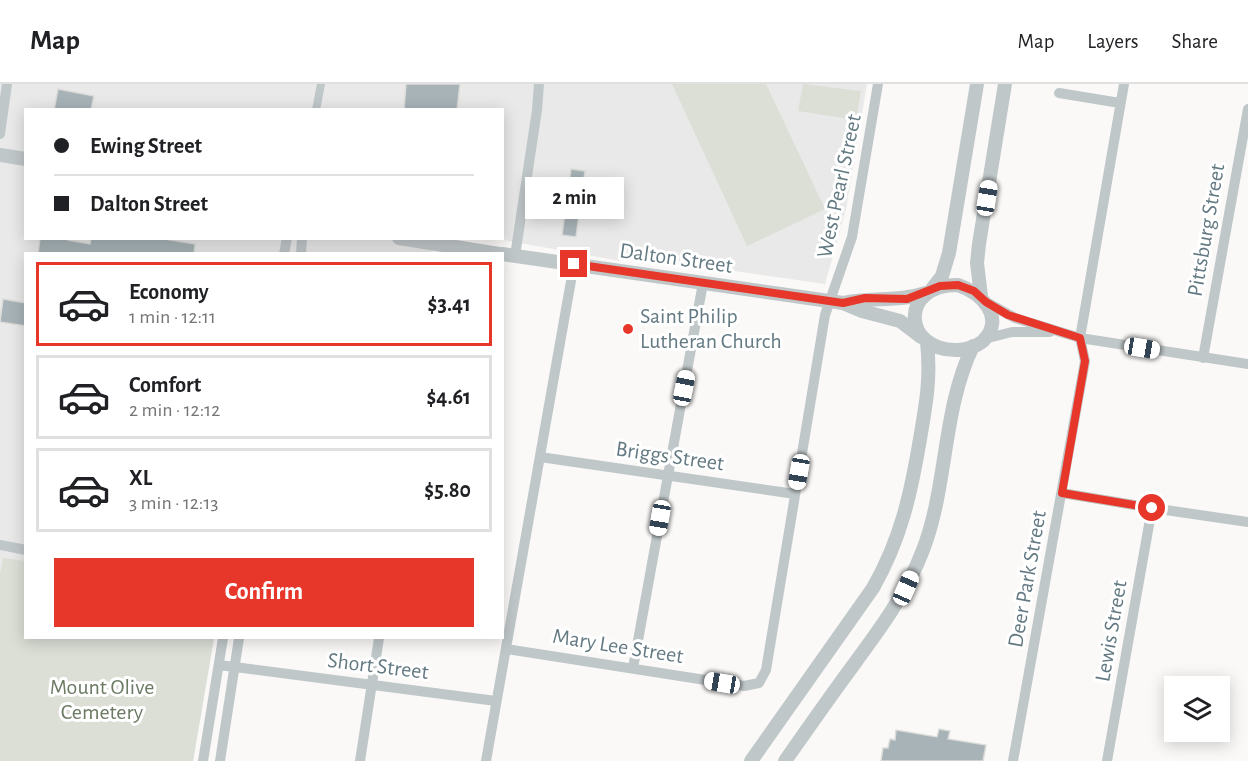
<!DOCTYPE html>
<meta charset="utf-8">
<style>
body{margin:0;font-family:"Alegreya Sans",sans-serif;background:#f6f6f6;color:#202124;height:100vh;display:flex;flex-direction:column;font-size:22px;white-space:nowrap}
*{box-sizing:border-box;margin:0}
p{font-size:20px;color:#757577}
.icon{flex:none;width:33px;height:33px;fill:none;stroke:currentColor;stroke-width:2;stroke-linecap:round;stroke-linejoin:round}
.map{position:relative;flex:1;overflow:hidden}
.details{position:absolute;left:24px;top:168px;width:480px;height:387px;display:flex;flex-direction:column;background:#fff;border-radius:0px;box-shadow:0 3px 15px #0003}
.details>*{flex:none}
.top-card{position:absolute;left:24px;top:24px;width:480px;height:132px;border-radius:0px;box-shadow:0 3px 15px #0003;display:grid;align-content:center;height:132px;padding:0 30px;background:#fff}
.controls{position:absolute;left:1164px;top:592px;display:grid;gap:12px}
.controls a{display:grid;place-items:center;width:66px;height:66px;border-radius:0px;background:#fff;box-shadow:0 3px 15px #0003;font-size:30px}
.end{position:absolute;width:27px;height:27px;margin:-14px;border:8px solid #e7362a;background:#fff;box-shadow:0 0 0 3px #fff}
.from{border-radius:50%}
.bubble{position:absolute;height:42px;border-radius:0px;background:#fff;box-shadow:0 3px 15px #0003;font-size:20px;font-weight:700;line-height:42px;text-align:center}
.car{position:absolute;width:18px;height:36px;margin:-18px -9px;border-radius:8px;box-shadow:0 0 4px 2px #0007;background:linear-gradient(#fff 24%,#345 0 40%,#fff 0 76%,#345 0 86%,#fff 0)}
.top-card b{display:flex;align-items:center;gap:21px;height:57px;font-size:22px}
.top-card b+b{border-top:2px solid #e0e0e0}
.top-card i{width:15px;height:15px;background:#202124}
ul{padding:10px 0 0;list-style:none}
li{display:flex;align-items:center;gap:18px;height:84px;margin:0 12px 9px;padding:0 18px;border:3px solid #e0e0e0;border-radius:0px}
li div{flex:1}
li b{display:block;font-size:22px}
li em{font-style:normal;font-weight:700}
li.active{border-color:#e7362a}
li>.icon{width:54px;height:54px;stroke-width:1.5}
.primary-button{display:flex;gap:12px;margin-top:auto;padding:12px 30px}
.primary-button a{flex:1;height:69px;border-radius:0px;background:#e7362a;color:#fff;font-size:24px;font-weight:700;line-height:69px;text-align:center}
header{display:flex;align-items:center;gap:36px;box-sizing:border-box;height:84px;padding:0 30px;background:#fff;border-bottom:2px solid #e0e0e0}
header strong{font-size:28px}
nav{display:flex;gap:33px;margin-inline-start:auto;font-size:21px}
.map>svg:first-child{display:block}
.built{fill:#e8e9e8}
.green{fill:#dbdfd6}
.building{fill:#a7b3b7;stroke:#dbdbd9;stroke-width:1.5}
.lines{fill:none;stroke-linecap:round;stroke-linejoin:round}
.pedestrian{stroke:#c0c7c9;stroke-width:8}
.minor{stroke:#c0c7c9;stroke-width:10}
.tertiary{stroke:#c0c7c9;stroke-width:14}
.route{stroke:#e7362a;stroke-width:8}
.poi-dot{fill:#e7362a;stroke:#fff;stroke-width:2}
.labels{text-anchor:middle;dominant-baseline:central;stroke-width:6;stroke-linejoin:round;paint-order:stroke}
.street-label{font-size:22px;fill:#647a83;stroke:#fff}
.poi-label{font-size:22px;fill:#647a83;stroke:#fff;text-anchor:start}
.park-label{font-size:22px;fill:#6b7a63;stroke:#fff}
</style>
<header>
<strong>Map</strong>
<nav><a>Map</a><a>Layers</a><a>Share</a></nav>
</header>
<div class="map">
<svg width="1248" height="677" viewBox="0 0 1248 677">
<rect width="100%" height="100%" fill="#faf9f7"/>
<path class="built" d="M0 0H867L846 125 825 200 623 171 625 157 621 177 497 155 502 154V26H26V154L434 155 432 170H26V554H214L193 677H0Z"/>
<path class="green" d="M672 0H766L825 125 747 162Z
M803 0 861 7 856 36 798 27Z
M3 474 25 477 26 554H214L193 677H0V490Z"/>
<path class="building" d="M406 0H460L457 26H404Z
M58 5 94 12 91 26H54Z
M571 85 585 87 576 153 562 151Z
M40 154H68V156L90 160 91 154H159L195 160 194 170H38Z
M3 215 26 219V242L0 238Z
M939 645 950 647 948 655 986 661 983 677H881L883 664H888L890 655 895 656 896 646 937 653Z"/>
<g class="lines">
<path class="pedestrian" d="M316 26 321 0"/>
<path class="minor" d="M1059 9 1120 19
M0 50 7 0
M284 170 287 154
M301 170 302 154
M515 172 537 26 539 0
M986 218 1015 234 1080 254 1248 280
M984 255 1012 248H1050
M1203 274 1248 25
M540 373 795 410
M1062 409 1152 424 1248 438
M0 461 26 466
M506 565 744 602 759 599 766 586 825 231 852 153 878 0
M219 581 496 617
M633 584 703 199
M203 677 223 554
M220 677 239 554
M360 677 379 554
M486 677 574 180
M1013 677 1085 277 1080 254 1124 0
M1107 677 1152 424"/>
<path class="tertiary" d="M0 71 26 75
M399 154 499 170
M502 170 843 219 862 227 900 237 921 253
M958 201C982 209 1006 234 983 257 976 263 965 266 957 266 902 267 899 200 958 201Z
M932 205 942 192 949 169 977 0
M981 212 977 179 979 160 1005 0
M843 219C871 213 899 218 926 209
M751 677 873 504C901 455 911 409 920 355 926 320 931 294 927 258
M785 677C806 647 827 617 849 587 877 549 906 511 923 466 948 401 942 326 973 262"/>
</g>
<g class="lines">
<path class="route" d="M574 180 843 219 865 214 907 215 940 202 958 201 974 207 986 218 1008 231 1080 254 1085 277 1062 409 1152 424"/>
</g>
<circle class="poi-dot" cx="628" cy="245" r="6"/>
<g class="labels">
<g class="street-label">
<text transform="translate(839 102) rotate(-78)">West Pearl Street</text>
<text transform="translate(1206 146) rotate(-80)">Pittsburg Street</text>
<text transform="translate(676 174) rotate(8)">Dalton Street</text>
<text transform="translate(670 372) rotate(8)">Briggs Street</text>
<text transform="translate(1027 495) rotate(-80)">Deer Park Street</text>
<text transform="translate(1111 547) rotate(-80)">Lewis Street</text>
<text transform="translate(618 562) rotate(9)">Mary Lee Street</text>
<text transform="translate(378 582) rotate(7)">Short Street</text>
</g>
<g class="poi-label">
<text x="640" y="232">Saint Philip<tspan x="640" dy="25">Lutheran Church</tspan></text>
</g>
<g class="park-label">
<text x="102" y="603">Mount Olive<tspan x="102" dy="25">Cemetery</tspan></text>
</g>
</g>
</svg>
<div class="controls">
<a><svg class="icon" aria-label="layers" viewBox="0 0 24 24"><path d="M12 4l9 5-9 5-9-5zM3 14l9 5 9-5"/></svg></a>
</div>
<i class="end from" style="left:1152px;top:424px"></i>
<i class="end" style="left:574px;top:180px"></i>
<div class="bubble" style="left:525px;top:93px;width:99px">2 min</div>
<i class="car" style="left:987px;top:114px;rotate:9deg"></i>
<i class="car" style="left:1142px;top:264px;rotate:99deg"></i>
<i class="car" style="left:684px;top:304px;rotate:11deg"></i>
<i class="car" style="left:799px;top:388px;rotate:190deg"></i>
<i class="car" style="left:660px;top:434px;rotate:190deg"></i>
<i class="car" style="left:906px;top:504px;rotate:24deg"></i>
<i class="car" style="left:722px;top:599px;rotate:280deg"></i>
<div class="top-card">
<b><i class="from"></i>Ewing Street</b>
<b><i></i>Dalton Street</b>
</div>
<section class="details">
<ul>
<li class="active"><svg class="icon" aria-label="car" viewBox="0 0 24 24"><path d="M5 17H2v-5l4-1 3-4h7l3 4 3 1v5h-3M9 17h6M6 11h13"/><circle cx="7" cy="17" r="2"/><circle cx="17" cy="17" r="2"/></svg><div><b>Economy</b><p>1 min · 12:11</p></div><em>$3.41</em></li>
<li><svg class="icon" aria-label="car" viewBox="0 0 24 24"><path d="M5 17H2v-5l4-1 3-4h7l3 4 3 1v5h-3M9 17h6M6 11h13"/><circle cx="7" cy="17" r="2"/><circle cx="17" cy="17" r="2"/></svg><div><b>Comfort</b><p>2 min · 12:12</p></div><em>$4.61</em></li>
<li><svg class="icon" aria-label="car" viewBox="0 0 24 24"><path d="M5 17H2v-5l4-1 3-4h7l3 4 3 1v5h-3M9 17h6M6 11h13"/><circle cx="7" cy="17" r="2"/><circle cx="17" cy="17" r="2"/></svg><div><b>XL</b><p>3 min · 12:13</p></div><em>$5.80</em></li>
</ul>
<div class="primary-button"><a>Confirm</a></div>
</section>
</div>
